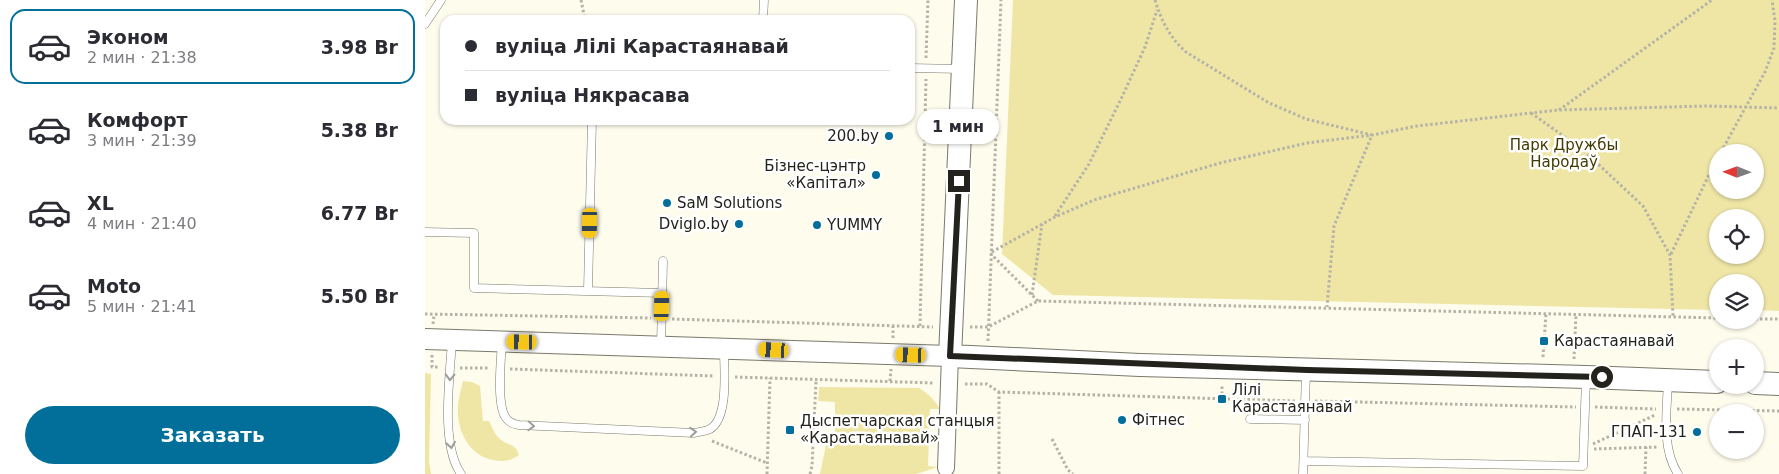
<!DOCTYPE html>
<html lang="ru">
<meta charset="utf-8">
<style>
body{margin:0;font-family:"DejaVu Sans",sans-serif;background:#f7f7f7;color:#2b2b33;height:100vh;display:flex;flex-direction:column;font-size:19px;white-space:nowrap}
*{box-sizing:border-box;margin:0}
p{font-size:16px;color:#7c7c81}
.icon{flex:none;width:28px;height:28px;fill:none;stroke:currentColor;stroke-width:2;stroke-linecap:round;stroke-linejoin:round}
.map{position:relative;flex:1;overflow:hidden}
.side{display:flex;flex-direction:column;background:#fff;width:425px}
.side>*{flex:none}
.guide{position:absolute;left:15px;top:15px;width:475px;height:110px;border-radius:15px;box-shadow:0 1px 4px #0004;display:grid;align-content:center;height:110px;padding:0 25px;background:#fff}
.needle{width:32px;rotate:271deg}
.fabs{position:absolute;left:1284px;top:144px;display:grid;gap:10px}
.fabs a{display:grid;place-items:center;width:55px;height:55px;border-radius:50%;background:#fff;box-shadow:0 1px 4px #0004;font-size:25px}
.end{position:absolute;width:22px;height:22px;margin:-11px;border:6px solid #23221c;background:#fff;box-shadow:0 0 0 2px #fff}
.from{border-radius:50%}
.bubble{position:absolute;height:35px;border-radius:18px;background:#fff;box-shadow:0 1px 4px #0004;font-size:16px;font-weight:700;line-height:35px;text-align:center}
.car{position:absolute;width:15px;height:30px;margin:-15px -8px;border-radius:6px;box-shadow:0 0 4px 1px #0007;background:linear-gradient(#f5c518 24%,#345 0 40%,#f5c518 0 76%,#345 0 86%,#f5c518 0)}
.guide b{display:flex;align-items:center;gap:18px;height:48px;font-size:19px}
.guide b+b{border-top:1px solid #e1e1e2}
.guide i{width:12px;height:12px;background:#2b2b33}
ul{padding:9px 0 0;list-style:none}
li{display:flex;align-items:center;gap:15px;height:75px;margin:0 10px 8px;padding:0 15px;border:2px solid transparent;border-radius:15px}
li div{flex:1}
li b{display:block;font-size:19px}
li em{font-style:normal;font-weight:700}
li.current{border-color:#026f9b}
li>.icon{width:45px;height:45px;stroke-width:1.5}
.cta{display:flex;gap:10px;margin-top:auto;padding:10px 25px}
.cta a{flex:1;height:58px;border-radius:30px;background:#026f9b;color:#fff;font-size:20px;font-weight:700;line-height:58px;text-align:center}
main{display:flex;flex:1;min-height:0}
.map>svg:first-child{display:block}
.green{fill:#efe6a6;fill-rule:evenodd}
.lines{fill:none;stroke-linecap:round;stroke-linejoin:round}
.service-casing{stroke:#7a796b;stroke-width:9}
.minor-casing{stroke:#7a796b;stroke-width:18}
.tertiary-casing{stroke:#7a796b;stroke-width:22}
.secondary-casing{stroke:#7a796b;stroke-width:24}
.path{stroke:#b5b3a7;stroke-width:3;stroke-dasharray:2.5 2.5;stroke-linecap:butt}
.service{stroke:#fff;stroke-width:8}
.minor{stroke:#fff;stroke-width:16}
.tertiary{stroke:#fff;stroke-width:20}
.secondary{stroke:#fff;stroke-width:22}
.oneway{stroke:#9c9c99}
.route{stroke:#23221c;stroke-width:6}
.poi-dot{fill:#026f9b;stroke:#fff;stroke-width:2}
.labels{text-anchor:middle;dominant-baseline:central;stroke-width:5;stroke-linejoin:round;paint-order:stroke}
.poi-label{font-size:15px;fill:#23221c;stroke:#fff;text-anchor:start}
.park-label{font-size:15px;fill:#413a01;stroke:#fff}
</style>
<main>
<section class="side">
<ul>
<li class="current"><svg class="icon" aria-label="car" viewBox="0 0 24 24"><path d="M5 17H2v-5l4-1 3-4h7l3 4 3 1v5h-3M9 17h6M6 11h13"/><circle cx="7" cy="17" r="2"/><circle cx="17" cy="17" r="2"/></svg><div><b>Эконом</b><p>2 мин · 21:38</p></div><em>3.98 Br</em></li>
<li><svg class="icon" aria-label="car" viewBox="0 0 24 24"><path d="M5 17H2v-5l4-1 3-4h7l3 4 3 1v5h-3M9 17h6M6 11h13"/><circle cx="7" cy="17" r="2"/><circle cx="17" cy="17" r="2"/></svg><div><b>Комфорт</b><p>3 мин · 21:39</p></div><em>5.38 Br</em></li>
<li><svg class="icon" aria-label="car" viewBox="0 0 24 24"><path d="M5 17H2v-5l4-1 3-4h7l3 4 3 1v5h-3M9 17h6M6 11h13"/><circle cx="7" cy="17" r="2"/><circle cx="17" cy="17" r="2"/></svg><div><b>XL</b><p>4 мин · 21:40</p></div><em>6.77 Br</em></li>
<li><svg class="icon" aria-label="car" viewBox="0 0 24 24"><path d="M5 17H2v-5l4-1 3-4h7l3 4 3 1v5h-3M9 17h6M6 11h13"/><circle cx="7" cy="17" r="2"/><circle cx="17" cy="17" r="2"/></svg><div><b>Moto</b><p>5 мин · 21:41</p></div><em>5.50 Br</em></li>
</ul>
<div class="cta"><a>Заказать</a></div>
</section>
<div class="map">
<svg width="1354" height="474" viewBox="0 0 1354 474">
<rect width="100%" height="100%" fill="#fefced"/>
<path class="green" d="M588 0H1354V311L1330 310V282H1292V310L628 295 577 254ZM1330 152V190H1292V152ZM1292 218H1330V255H1292Z
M0 373 6 374 4 461 6 474H0Z
M38 381 47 382 55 386 58 421H64C67 427 70 435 75 439 83 446 91 443 94 455 86 461 78 462 68 460 43 455 31 429 33 405 34 397 36 389 38 381Z
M394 387 494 388C504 394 509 399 515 409H505L503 466 513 467 491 474H395L402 440H410V402L393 401Z"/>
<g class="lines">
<g class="service-casing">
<path id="service" d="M338 20 339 0
M0 24 16 0
M485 68 537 69
M0 232 49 233V288L237 293
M163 290 167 120
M27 341C25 377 15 444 36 474
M77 342C76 359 71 405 81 418 84 423 89 424 94 425L269 433C274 432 281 431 285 429 304 418 299 369 299 350
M236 346 238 261
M1243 381C1242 411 1236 448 1253 474
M825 419 880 420
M879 461 1158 466 1161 379
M878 474 881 371"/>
</g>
<g class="minor-casing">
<path id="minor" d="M521 468 525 356"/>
</g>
<g class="tertiary-casing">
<path id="tertiary" d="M0 339 525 356"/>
</g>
<g class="secondary-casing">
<path id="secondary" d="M541 0 525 356 715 365 1161 377 1292 382
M1330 383 1354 384"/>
</g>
<path class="path" d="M156 0 160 20
M730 0C736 20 745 38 761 52L844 103 881 119 947 135 909 226 902 307
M501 58 503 0
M1134 110 1287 0
M1106 113 1158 150 1218 206 1245 255 1248 316
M1296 152 1340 72 1349 48 1350 21 1347 0
M630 216 664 164 697 97 720 47 732 10
M1246 254 1292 158
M607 295 617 224
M613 301 565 253 630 217 669 200 795 163 882 143 947 135 992 126 1133 110 1282 106 1354 108
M0 314 226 318
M247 319 508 327
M1330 319H1354
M8 324 9 315
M495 326 501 79
M545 327H563L613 301 1292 318
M468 338V326
M563 341 576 0
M7 355V367H14
M1118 357 1121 313
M1149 359 1151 314
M35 368H64
M85 369 289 376
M310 377 509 383
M465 381 466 369
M540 384H562L574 392 871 401
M797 399V385
M890 401 1151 407
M1170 407 1231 409
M1252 409 1354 411
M627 439 643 470 648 474
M287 441 342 463
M1168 444 1230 415
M1169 449 1233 447
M342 474 345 378
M385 474 387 466 391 381
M574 474V392
M1220 474 1221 447"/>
<use href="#service" class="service"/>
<use href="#minor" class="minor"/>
<use href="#tertiary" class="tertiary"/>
<use href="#secondary" class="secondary"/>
</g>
<defs><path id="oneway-chevron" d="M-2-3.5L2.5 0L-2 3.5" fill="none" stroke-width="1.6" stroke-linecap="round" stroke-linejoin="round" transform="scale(1.25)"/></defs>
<g class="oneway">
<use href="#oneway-chevron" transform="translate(25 377) rotate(92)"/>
<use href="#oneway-chevron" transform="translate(106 426) rotate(3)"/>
<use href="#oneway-chevron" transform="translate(268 432) rotate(-5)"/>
<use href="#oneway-chevron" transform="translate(26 445) rotate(81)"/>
</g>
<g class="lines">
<path class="route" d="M534 181 525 356 882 370 1177 377"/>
</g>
<g class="poi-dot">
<circle cx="464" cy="136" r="5"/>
<circle cx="451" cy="175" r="5"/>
<circle cx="242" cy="203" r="5"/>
<circle cx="314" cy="224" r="5"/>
<circle cx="392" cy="225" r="5"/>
<rect x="1114" y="336" width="10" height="10" rx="2.5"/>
<rect x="792" y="394" width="10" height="10" rx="2.5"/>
<circle cx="697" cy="420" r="5"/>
<rect x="360" y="425" width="10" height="10" rx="2.5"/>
<circle cx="1272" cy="432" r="5"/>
</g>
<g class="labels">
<g class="poi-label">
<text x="454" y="136" text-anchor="end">200.by</text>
<text x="441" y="166" text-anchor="end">Бізнес-цэнтр<tspan x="441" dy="17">«Капітал»</tspan></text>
<text x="252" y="203">SaM Solutions</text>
<text x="304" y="224" text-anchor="end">Dviglo.by</text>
<text x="402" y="225">YUMMY</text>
<text x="1129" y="341">Карастаянавай</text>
<text x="807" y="390">Лілі<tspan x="807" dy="17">Карастаянавай</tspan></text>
<text x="707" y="420">Фітнес</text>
<text x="375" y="421">Дыспетчарская станцыя<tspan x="375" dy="17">«Карастаянавай»</tspan></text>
<text x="1262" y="432" text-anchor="end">ГПАП-131</text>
</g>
<g class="park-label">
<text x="1139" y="145">Парк Дружбы<tspan x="1139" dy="17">Народаў</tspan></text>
</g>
</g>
</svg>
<div class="fabs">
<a><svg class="needle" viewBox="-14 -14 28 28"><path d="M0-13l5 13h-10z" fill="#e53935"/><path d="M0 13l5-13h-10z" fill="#7c7c81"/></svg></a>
<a><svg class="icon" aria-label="locate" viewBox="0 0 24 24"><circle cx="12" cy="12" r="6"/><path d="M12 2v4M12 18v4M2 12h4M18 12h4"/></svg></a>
<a><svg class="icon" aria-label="layers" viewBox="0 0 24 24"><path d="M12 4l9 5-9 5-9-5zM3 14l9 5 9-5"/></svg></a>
<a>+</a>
<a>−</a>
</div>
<i class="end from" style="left:1177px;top:377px"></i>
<i class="end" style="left:534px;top:181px"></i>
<div class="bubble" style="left:492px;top:109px;width:82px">1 мин</div>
<i class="car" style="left:165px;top:223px;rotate:181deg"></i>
<i class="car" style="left:237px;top:306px;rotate:2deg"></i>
<i class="car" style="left:97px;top:342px;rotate:271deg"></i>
<i class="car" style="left:349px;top:350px;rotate:273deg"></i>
<i class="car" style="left:486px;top:355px;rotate:272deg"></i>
<div class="guide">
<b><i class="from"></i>вуліца Лілі Карастаянавай</b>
<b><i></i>вуліца Някрасава</b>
</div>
</div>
</main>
